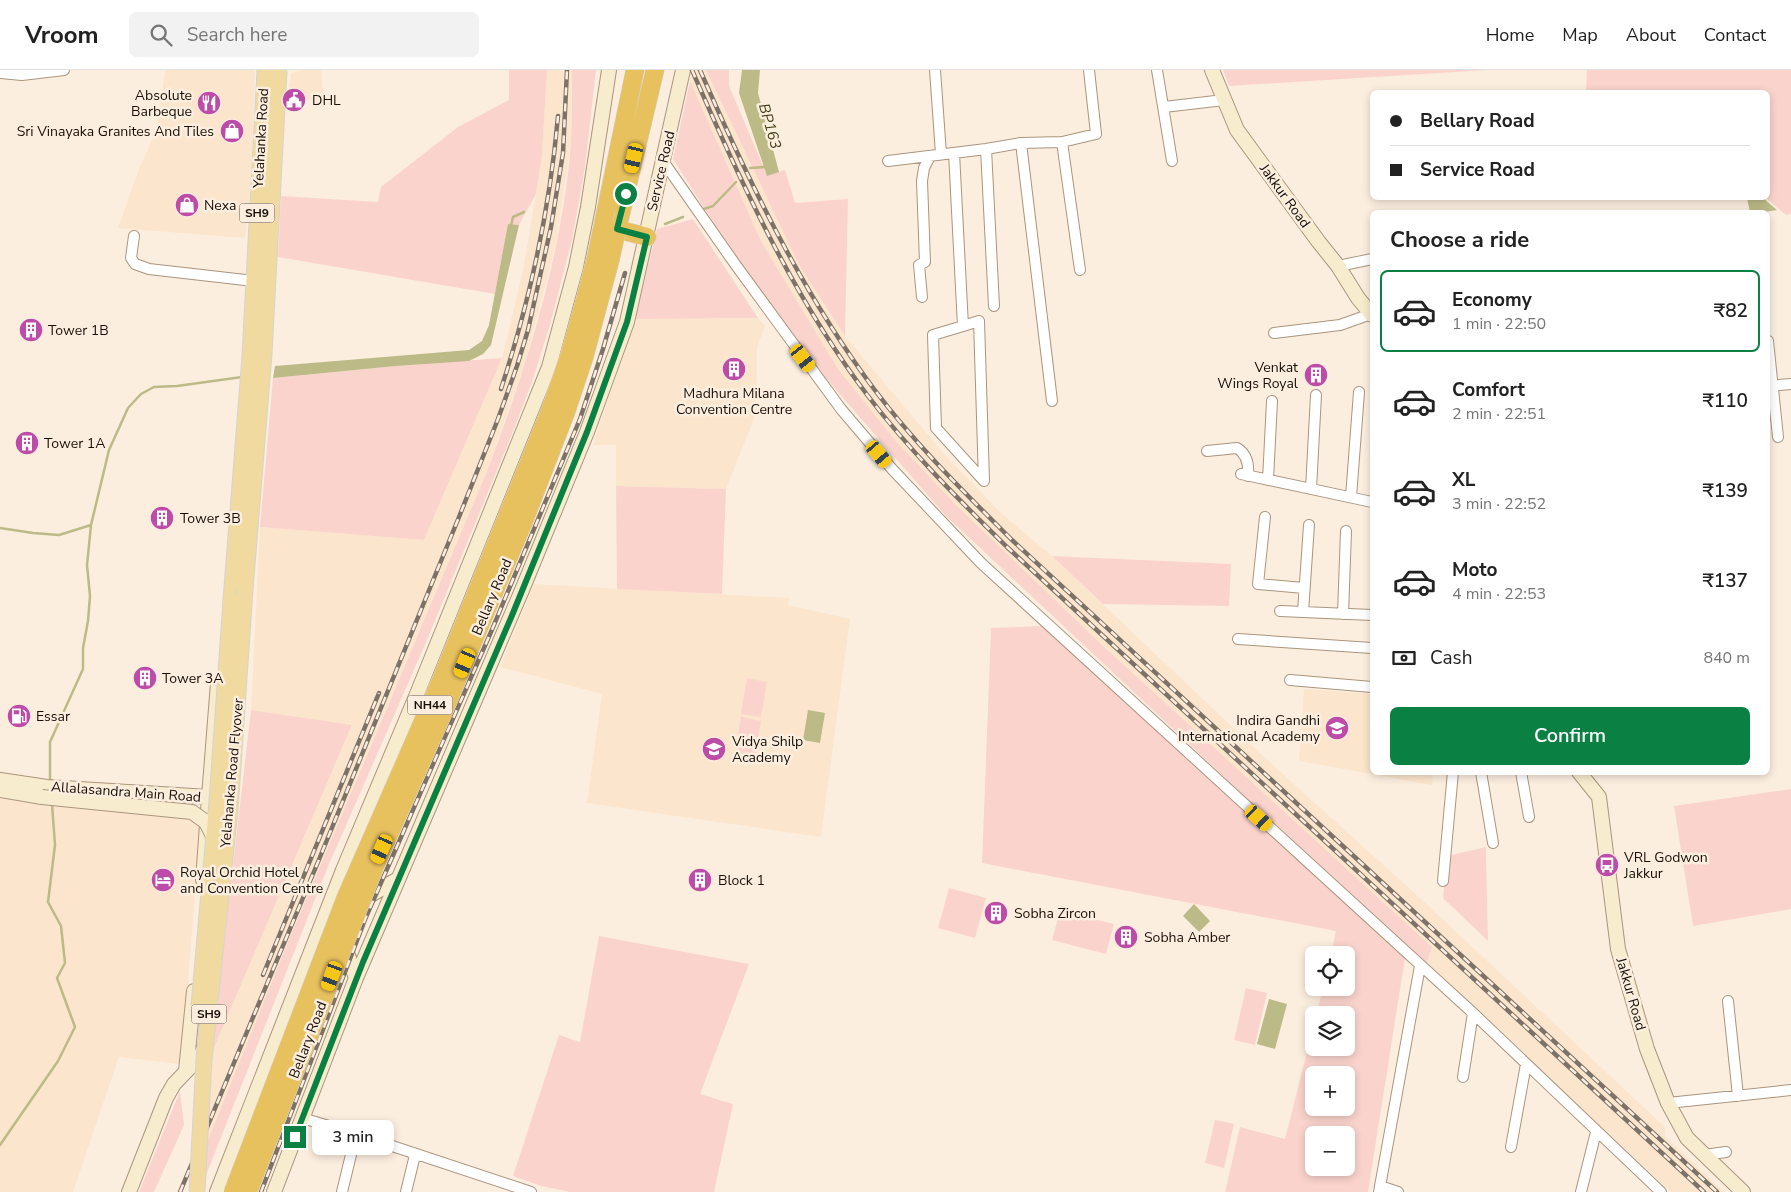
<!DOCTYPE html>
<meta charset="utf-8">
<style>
body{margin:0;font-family:"Nunito Sans",sans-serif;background:#f2f2f2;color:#222;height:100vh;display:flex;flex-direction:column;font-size:19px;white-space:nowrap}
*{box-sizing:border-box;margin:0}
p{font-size:16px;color:#767676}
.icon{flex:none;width:28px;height:28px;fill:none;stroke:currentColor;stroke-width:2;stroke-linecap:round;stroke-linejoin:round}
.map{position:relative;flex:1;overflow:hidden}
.side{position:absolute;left:1370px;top:140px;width:400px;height:565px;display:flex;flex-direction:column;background:#fff;border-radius:8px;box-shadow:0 2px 8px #0003}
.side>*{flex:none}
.guide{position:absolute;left:1370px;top:20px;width:400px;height:110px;border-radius:8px;box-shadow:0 2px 8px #0003;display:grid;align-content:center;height:110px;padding:0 20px;background:#fff}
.fabs{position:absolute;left:1305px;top:876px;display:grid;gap:10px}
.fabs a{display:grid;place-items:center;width:50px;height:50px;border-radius:8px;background:#fff;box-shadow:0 2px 8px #0003;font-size:25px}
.end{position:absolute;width:22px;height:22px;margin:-11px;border:6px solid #0b8043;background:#fff;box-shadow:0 0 0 2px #fff}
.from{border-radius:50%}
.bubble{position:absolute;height:35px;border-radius:8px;background:#fff;box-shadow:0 2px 8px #0003;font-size:16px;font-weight:600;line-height:35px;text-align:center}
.car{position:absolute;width:15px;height:30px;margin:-15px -8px;border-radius:6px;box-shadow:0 0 4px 1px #0007;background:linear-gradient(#f5c518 24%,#345 0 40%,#f5c518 0 76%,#345 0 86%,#f5c518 0)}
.guide b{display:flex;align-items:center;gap:18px;height:48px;font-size:19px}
.guide b+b{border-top:1px solid #e0e0e0}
.guide i{width:12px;height:12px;background:#222}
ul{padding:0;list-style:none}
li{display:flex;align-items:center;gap:15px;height:82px;margin:0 10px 8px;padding:0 10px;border:2px solid transparent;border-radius:8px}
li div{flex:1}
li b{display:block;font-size:19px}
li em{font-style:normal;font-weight:600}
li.current{border-color:#0b8043}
li>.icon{width:45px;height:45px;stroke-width:1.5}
h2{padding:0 20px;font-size:22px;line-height:60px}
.pay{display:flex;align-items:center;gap:12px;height:55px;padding:0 20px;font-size:19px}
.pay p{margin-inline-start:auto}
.action{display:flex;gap:10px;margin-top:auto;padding:10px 20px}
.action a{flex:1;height:58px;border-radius:8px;background:#0b8043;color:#fff;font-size:20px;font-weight:600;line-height:58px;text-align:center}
header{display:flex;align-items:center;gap:30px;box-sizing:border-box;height:70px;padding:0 25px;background:#fff;border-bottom:1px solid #e0e0e0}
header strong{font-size:24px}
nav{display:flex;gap:28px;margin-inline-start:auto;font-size:18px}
.search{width:350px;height:45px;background:#f2f2f2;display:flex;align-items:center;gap:12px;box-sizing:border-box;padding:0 18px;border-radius:8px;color:#767676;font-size:19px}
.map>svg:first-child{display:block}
.built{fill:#fce5cd}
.green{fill:#fad4cc;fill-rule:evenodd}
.water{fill:#bcba86}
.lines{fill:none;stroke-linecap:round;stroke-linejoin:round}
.stream{stroke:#bcba86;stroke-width:2.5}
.street-casing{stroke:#aa957e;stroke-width:12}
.secondary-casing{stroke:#aa957e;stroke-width:16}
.primary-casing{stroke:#d5d4d3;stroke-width:17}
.highway-casing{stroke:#d5d4d3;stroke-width:19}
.street{stroke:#fff;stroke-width:10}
.secondary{stroke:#f8eccf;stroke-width:14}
.primary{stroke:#f1da9f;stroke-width:15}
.highway{stroke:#e8c15f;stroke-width:18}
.rail-casing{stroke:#7d7267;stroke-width:4.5}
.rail{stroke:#fceedf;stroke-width:2.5;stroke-dasharray:8;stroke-linecap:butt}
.secondary-bridge-casing{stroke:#aa957e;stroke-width:16;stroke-linecap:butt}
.primary-bridge-casing{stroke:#d5d4d3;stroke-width:17;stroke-linecap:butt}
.highway-bridge-casing{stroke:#d5d4d3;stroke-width:19;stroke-linecap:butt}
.secondary-bridge{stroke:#f8eccf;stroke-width:14}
.primary-bridge{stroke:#f1da9f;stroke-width:15}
.highway-bridge{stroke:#e8c15f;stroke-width:18}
.route{stroke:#0b8043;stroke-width:6}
.labels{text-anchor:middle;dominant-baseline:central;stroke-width:5;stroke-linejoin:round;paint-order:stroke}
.shield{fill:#fceedf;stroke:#5c5348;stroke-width:1}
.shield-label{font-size:12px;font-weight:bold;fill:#181008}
.poi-label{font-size:14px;fill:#181008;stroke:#fceedf;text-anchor:start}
.street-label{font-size:14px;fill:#181008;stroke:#fceedf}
.water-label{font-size:15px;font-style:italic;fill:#413f16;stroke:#fceedf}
</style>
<header>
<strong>Vroom</strong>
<div class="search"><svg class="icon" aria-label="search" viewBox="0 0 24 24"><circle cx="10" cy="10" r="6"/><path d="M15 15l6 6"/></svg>Search here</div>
<nav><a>Home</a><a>Map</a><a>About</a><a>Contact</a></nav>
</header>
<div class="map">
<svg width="1791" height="1122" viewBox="0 0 1791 1122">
<rect width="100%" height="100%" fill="#fceedf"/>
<path class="built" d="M165 0H255L251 112 245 168 118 158 139 99 156 61Z
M303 0H321L324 32 289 28 291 3Z
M547 0H572L571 72 556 173 526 290 485 406 352 720 208 1070 211 985 352 656 251 640 260 457 424 470 502 288 523 200 536 124 542 85Z
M693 0H706L799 195 845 266 945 385 1001 443 1052 486 1263 686 1420 828 1665 1057V1066L1724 1122H1671L1427 893 1432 877 1101 574 956 435 894 369 838 299 761 171 690 11Z
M758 248 765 256 757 278 756 344 726 419 616 416V375H593L635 249Z
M534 514 789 528 788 535 850 549 821 767 587 733 602 624 500 597Z
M1304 619 1372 624V702L1433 703 1432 715 1299 691Z
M0 727 201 750 182 987 179 994 119 987 73 1122H0Z"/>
<path class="green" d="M509 0H547L542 85 536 124 519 155 508 154 495 224 278 187 281 126 378 132 381 117 458 57 509 30Z
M572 0H596L585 97 572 170 550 255 532 312 510 369 427 570 327 799 203 1113 208 1070 291 865 485 406C526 300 562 187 571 72 572 48 572 24 572 0Z
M706 0H729V16L767 105 785 100 795 133 848 129 845 266 799 195Z
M1223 0H1488L1229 16Z
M1587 0H1791V144L1786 145 1766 128 1768 22H1586Z
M690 11 761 171 838 299 894 369 956 435 1101 574 1432 877 1427 893 1299 777 945 445 824 306 729 177 673 89Z
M693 149 758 248 635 249 657 159Z
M502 288 424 470 260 457 273 308 396 296Z
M616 416 726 419 722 524 617 519Z
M1052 486 1231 494 1229 536 1103 534Z
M1043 556 1405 888 1368 1122H1225L1240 1057 1285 1069 1314 954V978H1346V945H1316L1323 918H1346V885H1331L1336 861 982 793 991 558ZM1314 1005H1346V1038H1314ZM1314 1065H1346V1098H1314Z
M747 608 767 612 761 647 741 644Z
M251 640 352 655 211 985Z
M741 647 761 651 755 686 735 683Z
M1791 719V839L1693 856 1674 736Z
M1486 777V787L1488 871 1443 828 1447 786Z
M949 818 986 828 975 868 938 858Z
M1060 841 1114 854 1106 884 1052 870Z
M599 866 749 894 700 1024 733 1034 714 1122H570L541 1116 513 1106 559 965 580 972Z
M1246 918 1267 923 1255 975 1234 970Z
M180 1021 184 1055 154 1122H139Z
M1215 1050 1234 1054 1224 1098 1205 1093Z"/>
<path class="water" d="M742 0H760L758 23 779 102 767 106 739 23Z
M1747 128H1763L1777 140 1765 142H1750Z
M508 154 519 155 491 275 483 284 469 291 396 296 273 308 275 296 469 280 482 271 489 255Z
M808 640 825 643 820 673 803 670Z
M1194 834 1210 851 1199 862 1183 846Z
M1269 929 1287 934 1275 979 1257 974Z"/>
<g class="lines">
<path class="stream" d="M750 98 766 97
M701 140 713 136 736 112
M665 154 683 147
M511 156 513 147 524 142
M0 458 33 463 59 465 91 455
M50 713V672L83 599V578L88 551 90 526 87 495 91 455 109 380 128 338 141 324 154 317 177 316 242 307
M0 1075 58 991 75 957 57 908 65 893 61 856 48 832 55 775 52 734"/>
<g class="street-casing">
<path id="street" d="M935 0 941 84
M1157 0 1172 91
M0 3 22 5 64 0
M1164 37 1224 30
M1062 72 1080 200
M1021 73 1052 331
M986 79 994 236
M954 83 963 256 979 251 984 411 936 358 933 265 963 256
M663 91 735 194 841 339 892 399 981 493 1473 943 1661 1122
M888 91 986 79 1021 73 1062 72 1096 64 1089 0
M134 166 131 188 135 194 149 199 254 211
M1338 196 1372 189
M922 227 919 195 925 192 922 111 924 98 930 86
M1274 263 1340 255 1371 244
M1768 271 1778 367
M1768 316 1791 314
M1207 381 1237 378C1247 384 1249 395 1248 406
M1241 404 1372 432
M1268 410 1272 331
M1311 419 1316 325
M1351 427 1359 322
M1265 447 1258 514 1304 518
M1280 541 1372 545
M1303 542 1309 455
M1343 544 1346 461
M1238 569 1372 578
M1290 610 1372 617
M1481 702 1493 773
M1521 702 1529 747
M1443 811 1453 702
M1728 931 1738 1026
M1463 1007 1473 943
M1668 1033 1791 1020
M302 1048 356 1064 531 1122
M1511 1077 1526 994
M1704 1085 1726 1082
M1380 1116 1398 1122
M342 1122 356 1064
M406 1122 415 1085
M1379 1122 1420 896
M1581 1122 1596 1062"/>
</g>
<g class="secondary-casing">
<path id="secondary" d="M1212 0 1237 60 1318 171 1338 196 1358 228 1372 245
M1579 702 1599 727 1618 879 1647 979 1668 1033 1687 1068 1743 1122
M0 710 47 717 209 727 218 613
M0 720 42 727
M203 810 209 727 217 728
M357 833 398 809
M339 873 345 877 356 908
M186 1001 194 921
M129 1122 166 1028 174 1014 200 987 205 976
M217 1122 343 800 417 624 549 297 576 197 588 137 609 0
M274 1122 356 908 522 520 587 362 627 252 683 0"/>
</g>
<g class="primary-casing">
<path id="primary" d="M245 520 264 284 279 0
M231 530 250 286 265 0"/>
</g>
<g class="highway-casing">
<path id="highway" d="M606 140 635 0
M617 159 647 167
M617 160 655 0"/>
</g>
<use href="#street" class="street"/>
<use href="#secondary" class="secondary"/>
<use href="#primary" class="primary"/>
<use href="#highway" class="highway"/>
<g class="rail-casing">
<path id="rail" d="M692 0C741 113 793 227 868 326 910 381 958 429 1007 477L1704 1122
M700 0C749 112 801 221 874 319 915 374 964 422 1012 470L1717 1122
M501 319C530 230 550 138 558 46
M263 905 379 623
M180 1122 318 792 459 447 498 349 517 296 528 260 551 157 563 83 567 0
M261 1122 366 847 491 562 580 349 603 279 625 203"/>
</g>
<use href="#rail" class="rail"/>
<g class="secondary-bridge-casing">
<path id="secondary-bridge" d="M42 727 192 742 206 752 213 766"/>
</g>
<g class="primary-bridge-casing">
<path id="primary-bridge" d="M199 936 217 731 231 530
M197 1122 204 989 230 740 245 520"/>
</g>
<g class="highway-bridge-casing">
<path id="highway-bridge" d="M233 1122 346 827 442 608 551 338 569 287 584 234 596 188 606 140
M248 1122 375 796 443 643 524 451 566 342 584 288 610 191 617 160"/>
</g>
<use href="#secondary-bridge" class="secondary-bridge"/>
<use href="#primary-bridge" class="primary-bridge"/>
<use href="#highway-bridge" class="highway-bridge"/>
</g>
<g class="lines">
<path class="route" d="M295 1067 363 892 513 543 587 362 627 252 647 167 617 159 626 124"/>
</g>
<defs>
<g id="civic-disc" transform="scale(1.25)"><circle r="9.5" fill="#bc4ca8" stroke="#fceedf"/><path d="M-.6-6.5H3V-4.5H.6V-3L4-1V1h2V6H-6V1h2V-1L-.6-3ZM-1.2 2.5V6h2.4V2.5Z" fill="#fff"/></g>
<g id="restaurant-disc" transform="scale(1.25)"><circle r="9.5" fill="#bc4ca8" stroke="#fceedf"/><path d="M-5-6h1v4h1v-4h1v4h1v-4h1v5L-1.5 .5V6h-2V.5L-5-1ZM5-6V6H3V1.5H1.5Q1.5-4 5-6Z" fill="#fff"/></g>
<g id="shop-disc" transform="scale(1.25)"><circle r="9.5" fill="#bc4ca8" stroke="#fceedf"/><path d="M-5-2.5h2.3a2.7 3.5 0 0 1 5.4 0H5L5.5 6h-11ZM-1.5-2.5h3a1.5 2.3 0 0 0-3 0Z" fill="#fff"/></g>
<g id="building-disc" transform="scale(1.25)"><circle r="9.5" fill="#bc4ca8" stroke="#fceedf"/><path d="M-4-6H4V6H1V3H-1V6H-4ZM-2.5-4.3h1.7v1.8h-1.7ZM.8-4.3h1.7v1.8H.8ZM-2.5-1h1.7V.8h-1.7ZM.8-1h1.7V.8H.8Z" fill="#fff"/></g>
<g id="fuel-disc" transform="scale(1.25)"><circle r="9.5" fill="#bc4ca8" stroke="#fceedf"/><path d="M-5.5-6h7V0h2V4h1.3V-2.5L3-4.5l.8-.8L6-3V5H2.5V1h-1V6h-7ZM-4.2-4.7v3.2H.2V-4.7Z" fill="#fff"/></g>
<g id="school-disc" transform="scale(1.25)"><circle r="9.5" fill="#bc4ca8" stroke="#fceedf"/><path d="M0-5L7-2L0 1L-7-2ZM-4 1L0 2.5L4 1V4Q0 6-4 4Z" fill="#fff"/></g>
<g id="bus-disc" transform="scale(1.25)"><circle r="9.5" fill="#bc4ca8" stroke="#fceedf"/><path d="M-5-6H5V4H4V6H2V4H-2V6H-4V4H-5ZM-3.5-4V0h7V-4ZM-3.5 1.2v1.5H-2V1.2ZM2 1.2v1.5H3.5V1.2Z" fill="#fff"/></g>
<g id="hotel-disc" transform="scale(1.25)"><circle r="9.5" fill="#bc4ca8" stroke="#fceedf"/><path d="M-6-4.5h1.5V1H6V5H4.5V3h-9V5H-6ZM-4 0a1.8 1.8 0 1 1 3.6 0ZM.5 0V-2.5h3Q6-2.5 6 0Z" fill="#fff"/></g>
</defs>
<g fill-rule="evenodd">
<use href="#civic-disc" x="294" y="30"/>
<use href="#restaurant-disc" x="209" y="33"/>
<use href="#shop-disc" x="232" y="61"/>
<use href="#shop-disc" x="187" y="135"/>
<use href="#building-disc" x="31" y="260"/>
<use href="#building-disc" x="734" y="299"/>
<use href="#building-disc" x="1316" y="305"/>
<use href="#building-disc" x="27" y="373"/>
<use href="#building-disc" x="162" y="448"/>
<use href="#building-disc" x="145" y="608"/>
<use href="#fuel-disc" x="19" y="646"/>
<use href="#school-disc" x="1337" y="658"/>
<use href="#school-disc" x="714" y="679"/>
<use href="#bus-disc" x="1607" y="795"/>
<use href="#hotel-disc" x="163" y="810"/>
<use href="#building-disc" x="700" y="810"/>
<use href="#building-disc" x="996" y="843"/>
<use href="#building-disc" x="1126" y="867"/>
</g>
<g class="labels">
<g class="shield">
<rect x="239.5" y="133.5" width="35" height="19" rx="4"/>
<rect x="407.5" y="625.5" width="45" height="19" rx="4"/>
<rect x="191.5" y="934.5" width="35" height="19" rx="4"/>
</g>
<g class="shield-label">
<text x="257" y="143">SH9</text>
<text x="430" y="635">NH44</text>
<text x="209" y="944">SH9</text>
</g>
<g class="poi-label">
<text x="192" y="25" text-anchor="end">Absolute<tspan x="192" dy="16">Barbeque</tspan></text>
<text x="312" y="30">DHL</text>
<text x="214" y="61" text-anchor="end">Sri Vinayaka Granites And Tiles</text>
<text x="204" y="135">Nexa</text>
<text x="48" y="260">Tower 1B</text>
<text x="1298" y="297" text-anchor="end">Venkat<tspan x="1298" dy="16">Wings Royal</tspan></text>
<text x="734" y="323" text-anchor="middle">Madhura Milana<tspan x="734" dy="16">Convention Centre</tspan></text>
<text x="44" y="373">Tower 1A</text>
<text x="180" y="448">Tower 3B</text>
<text x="162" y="608">Tower 3A</text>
<text x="36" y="646">Essar</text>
<text x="1320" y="650" text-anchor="end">Indira Gandhi<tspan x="1320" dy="16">International Academy</tspan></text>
<text x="732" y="671">Vidya Shilp<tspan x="732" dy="16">Academy</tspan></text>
<text x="1624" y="787">VRL Godwon<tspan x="1624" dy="16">Jakkur</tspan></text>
<text x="180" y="802">Royal Orchid Hotel<tspan x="180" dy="16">and Convention Centre</tspan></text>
<text x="718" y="810">Block 1</text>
<text x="1014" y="843">Sobha Zircon</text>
<text x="1144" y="867">Sobha Amber</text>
</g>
<g class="street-label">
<text transform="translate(261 68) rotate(-87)">Yelahanka Road</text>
<text transform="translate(661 101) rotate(-77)">Service Road</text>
<text transform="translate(1285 126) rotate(54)">Jakkur Road</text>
<text transform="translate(492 527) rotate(-67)">Bellary Road</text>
<text transform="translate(232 703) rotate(-85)">Yelahanka Road Flyover</text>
<text transform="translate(126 722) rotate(4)">Allalasandra Main Road</text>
<text transform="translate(1631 924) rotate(74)">Jakkur Road</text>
<text transform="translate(308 970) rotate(-69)">Bellary Road</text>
</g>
<g class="water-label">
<text transform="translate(770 56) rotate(74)">BP163</text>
</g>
</g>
</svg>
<div class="fabs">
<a><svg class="icon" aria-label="locate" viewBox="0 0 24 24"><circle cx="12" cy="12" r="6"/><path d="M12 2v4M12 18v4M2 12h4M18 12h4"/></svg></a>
<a><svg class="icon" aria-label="layers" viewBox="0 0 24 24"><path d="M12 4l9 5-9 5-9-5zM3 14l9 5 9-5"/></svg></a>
<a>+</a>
<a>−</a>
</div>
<i class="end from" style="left:626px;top:124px"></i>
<i class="end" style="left:295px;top:1067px"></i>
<div class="bubble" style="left:312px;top:1050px;width:82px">3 min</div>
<i class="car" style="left:634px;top:88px;rotate:193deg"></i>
<i class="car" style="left:803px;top:288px;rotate:143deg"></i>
<i class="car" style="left:879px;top:384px;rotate:140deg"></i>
<i class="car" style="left:465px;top:593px;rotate:203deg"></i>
<i class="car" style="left:1259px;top:748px;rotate:132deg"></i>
<i class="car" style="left:382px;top:779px;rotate:204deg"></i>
<i class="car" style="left:332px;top:906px;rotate:200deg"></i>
<div class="guide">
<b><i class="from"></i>Bellary Road</b>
<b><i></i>Service Road</b>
</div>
<section class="side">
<h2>Choose a ride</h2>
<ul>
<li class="current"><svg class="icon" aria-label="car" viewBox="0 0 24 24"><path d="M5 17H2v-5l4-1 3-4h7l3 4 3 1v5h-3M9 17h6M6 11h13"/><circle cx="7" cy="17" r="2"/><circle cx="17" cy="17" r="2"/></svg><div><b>Economy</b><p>1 min · 22:50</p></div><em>₹82</em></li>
<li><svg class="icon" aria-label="car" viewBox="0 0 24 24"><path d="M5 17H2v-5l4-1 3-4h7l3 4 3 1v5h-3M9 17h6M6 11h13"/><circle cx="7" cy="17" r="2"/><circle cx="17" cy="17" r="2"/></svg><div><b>Comfort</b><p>2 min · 22:51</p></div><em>₹110</em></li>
<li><svg class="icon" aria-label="car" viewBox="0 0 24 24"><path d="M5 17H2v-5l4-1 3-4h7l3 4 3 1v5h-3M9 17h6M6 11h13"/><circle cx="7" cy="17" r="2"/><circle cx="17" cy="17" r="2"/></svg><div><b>XL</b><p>3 min · 22:52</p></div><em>₹139</em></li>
<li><svg class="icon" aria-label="car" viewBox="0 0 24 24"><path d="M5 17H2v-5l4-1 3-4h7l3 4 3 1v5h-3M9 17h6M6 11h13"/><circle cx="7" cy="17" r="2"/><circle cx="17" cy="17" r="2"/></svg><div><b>Moto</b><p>4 min · 22:53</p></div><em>₹137</em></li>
</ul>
<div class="pay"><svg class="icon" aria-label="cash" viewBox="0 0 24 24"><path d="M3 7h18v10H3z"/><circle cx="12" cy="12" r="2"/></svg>Cash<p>840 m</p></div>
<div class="action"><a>Confirm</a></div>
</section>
</div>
